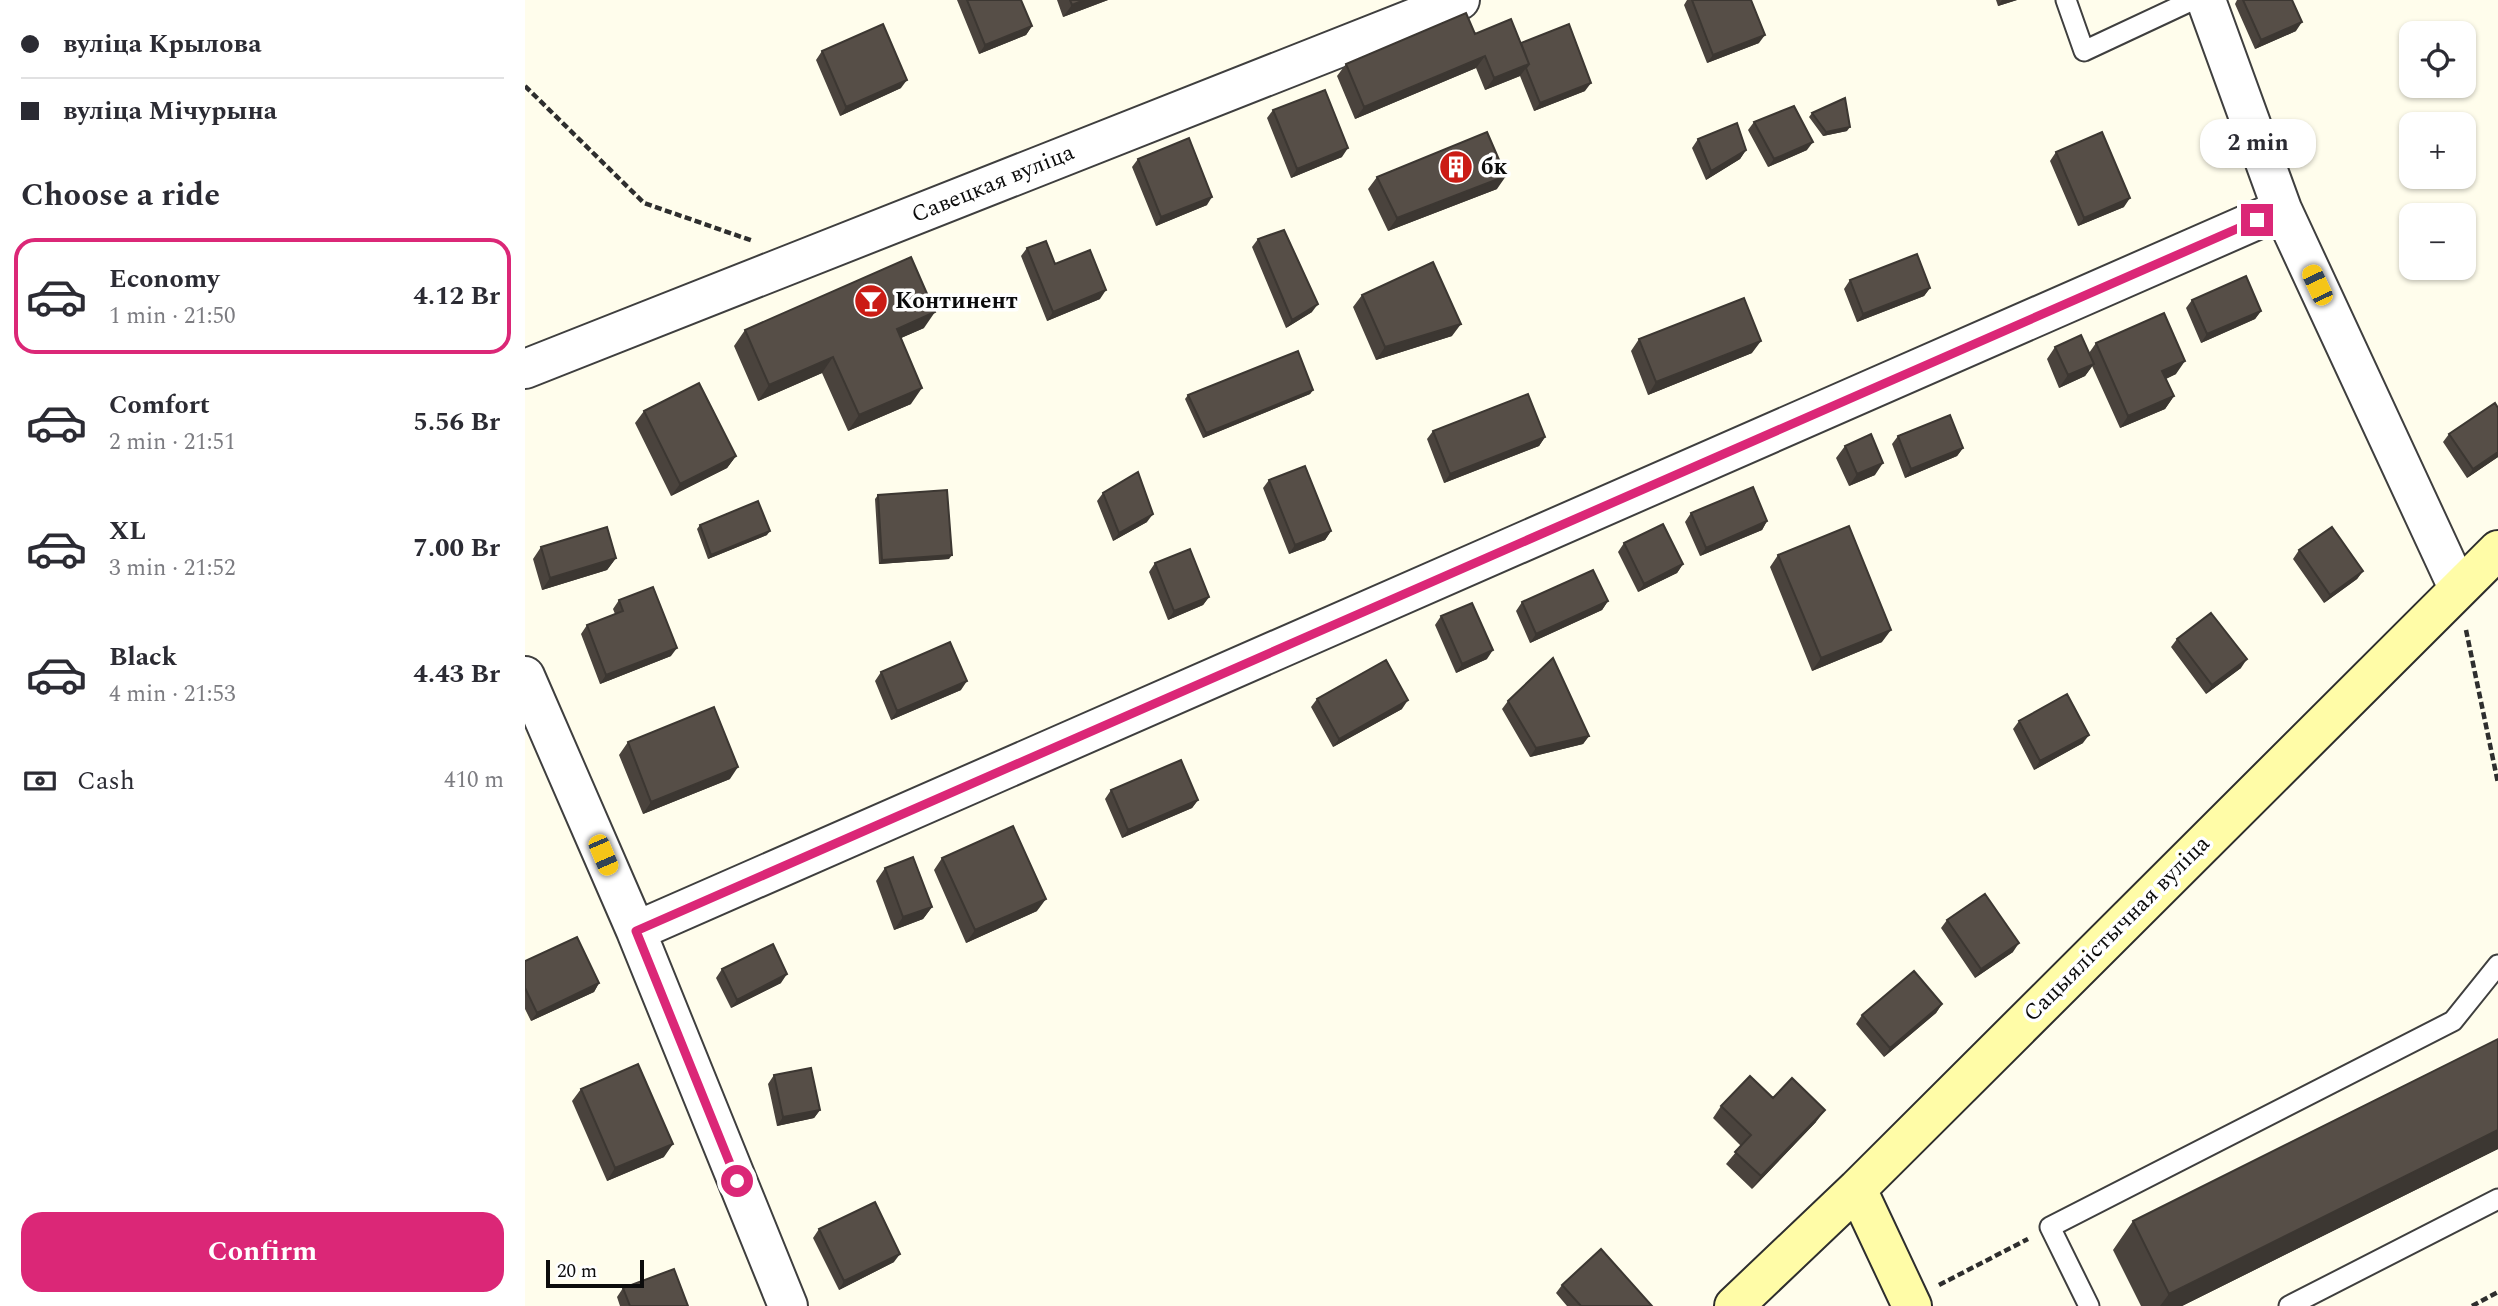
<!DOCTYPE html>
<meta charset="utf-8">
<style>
body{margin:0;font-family:Spectral,serif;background:#f7f7f7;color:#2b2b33;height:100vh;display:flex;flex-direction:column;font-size:26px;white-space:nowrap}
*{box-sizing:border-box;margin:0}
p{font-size:23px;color:#7c7c81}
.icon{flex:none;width:38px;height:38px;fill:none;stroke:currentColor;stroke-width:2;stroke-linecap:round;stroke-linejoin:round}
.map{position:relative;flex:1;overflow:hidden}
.panel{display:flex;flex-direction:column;background:#fff;width:525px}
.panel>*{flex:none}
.top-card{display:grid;align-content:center;height:154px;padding:0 21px;background:#fff}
.tools{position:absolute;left:1874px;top:21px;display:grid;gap:14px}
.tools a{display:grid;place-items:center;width:77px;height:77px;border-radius:14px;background:#fff;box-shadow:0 2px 5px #0004;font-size:35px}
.scale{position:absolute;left:21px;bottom:18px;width:98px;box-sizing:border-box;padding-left:7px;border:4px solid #0c0c0c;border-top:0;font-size:19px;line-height:24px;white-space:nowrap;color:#0c0c0c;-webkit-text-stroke:5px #fff;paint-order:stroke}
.end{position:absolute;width:32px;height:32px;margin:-16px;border:9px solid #db2777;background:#fff;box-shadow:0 0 0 4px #fff}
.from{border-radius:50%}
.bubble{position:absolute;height:49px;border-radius:21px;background:#fff;box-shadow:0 2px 5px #0004;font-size:23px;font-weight:700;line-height:49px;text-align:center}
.car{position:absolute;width:21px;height:42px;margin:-21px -10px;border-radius:9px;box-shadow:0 0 5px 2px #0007;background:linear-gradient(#f5c518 24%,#345 0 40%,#f5c518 0 76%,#345 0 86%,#f5c518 0)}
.top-card b{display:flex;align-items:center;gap:24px;height:66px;font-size:26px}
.top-card b+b{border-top:2px solid #e1e1e2}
.top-card i{width:18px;height:18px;background:#2b2b33}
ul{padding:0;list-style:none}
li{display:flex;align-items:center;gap:21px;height:116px;margin:0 14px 10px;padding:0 7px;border:4px solid transparent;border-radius:21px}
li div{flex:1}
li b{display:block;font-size:26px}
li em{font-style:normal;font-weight:700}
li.on{border-color:#db2777}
li>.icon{width:63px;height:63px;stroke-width:1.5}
h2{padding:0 21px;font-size:32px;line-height:84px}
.pay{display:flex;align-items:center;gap:18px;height:77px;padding:0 21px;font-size:26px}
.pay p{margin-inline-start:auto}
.cta{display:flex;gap:14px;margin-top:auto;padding:14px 21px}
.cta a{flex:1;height:80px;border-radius:21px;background:#db2777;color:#fff;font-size:28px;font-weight:700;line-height:80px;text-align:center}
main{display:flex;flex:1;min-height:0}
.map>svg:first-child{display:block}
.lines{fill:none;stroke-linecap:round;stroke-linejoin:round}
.lane-casing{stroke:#3f3f3f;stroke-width:23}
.street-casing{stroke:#3f3f3f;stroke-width:42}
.secondary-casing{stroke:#2e2e2e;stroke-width:42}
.path{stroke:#2e2e2e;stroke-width:4.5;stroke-dasharray:7 3.5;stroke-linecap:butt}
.lane{stroke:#fff;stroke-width:19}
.street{stroke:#fff;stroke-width:38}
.secondary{stroke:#fffca7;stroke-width:38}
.wall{fill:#4a433d}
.shaded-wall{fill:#3c3732}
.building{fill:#564e47;stroke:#3c3732;stroke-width:2}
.route{stroke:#db2777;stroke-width:9}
.labels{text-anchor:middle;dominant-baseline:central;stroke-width:7;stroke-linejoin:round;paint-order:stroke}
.poi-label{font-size:23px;font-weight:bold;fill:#0c0c0c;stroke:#fff;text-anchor:start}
.street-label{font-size:23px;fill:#0c0c0c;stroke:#fff}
</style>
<main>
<section class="panel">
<div class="top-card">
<b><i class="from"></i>вуліца Крылова</b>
<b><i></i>вуліца Мічурына</b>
</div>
<h2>Choose a ride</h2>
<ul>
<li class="on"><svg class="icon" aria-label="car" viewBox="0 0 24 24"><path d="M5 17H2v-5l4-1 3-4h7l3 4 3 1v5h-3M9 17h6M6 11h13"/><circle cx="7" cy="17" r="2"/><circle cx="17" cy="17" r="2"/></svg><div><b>Economy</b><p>1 min · 21:50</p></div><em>4.12 Br</em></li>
<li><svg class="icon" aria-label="car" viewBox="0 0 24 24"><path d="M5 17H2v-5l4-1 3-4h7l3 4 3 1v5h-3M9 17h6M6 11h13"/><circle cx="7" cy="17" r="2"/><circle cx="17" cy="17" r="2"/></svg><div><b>Comfort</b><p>2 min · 21:51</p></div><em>5.56 Br</em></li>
<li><svg class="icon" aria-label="car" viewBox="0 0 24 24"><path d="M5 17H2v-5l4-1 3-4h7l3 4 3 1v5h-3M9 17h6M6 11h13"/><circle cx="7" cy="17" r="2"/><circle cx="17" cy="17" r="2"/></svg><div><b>XL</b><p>3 min · 21:52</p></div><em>7.00 Br</em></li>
<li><svg class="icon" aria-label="car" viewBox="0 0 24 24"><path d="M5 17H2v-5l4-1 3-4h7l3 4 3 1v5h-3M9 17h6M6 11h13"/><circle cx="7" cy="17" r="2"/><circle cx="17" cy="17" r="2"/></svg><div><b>Black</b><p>4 min · 21:53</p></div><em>4.43 Br</em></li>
</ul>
<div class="pay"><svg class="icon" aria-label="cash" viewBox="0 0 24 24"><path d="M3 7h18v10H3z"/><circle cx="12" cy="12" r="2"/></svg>Cash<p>410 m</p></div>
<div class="cta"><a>Confirm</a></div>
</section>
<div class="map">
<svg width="1973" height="1306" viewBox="0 0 1973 1306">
<rect width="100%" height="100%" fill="#fffdec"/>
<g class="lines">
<g class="lane-casing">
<path id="lane" d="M1541 0 1559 51 1668 0
M1564 1306 1525 1227 1928 1021 1973 965
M1764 1306 1973 1199"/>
</g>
<g class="street-casing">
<path id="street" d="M1681 0 1757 209 1933 588
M0 369 935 0
M0 676 111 931 263 1306
M111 931 1757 209"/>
</g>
<g class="secondary-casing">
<path id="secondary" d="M1332 1189 1387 1306
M1209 1306 1332 1189 1973 550"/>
</g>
<path class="path" d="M0 86 119 203 228 241
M1941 630 1973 783
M1414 1285 1503 1239
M1947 1306 1973 1292"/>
<use href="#lane" class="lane"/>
<use href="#street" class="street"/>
<use href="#secondary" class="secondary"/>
</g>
<path class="wall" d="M432 0H496L507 26 501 35 454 54Z
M532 0H583L538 17Z
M1162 0H1226L1234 43 1182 63 1159 5Z
M1471 0H1492L1473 6Z
M1712 0H1767L1771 31 1730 49 1710 4Z
M950 34 996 43 1060 91 1009 111 995 76 960 90 951 68 830 119 812 76 821 64Z
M297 51 376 88 315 116 291 60Z
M748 110 817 157 766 178 742 118Z
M1287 113 1322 131 1298 136 1284 117Z
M1229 122 1282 150 1243 167 1223 130Z
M1173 139 1221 150 1215 159 1181 180 1167 148Z
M1531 152 1599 207 1553 226 1525 161Z
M613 159 682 205 631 226 607 167Z
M852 177 972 189 863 231 843 189Z
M733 239 787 312 761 328 727 247Z
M502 248 530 264 575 299 522 321 496 256Z
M1325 280 1405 288 1399 296 1332 322 1319 289Z
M837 295 927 336 851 360 828 307Z
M1667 300 1736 311 1730 319 1676 343 1661 308Z
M399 328 376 338 386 404 323 431 297 373 233 401 209 346 220 330Z
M1114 339 1227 353 1123 395 1106 351Z
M1571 343 1651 374 1641 379 1649 396 1640 409 1595 428 1567 366 1560 376 1534 388 1522 359 1530 347 1564 353Z
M788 390 785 394 678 438 660 399 663 395Z
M119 411 211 456 202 468 146 496 110 423Z
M908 431 1020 437 1014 446 919 483 902 439Z
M1924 434 1973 457 1942 478 1918 442Z
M1373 436 1438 448 1432 456 1380 478 1367 444Z
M1320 446 1350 475 1324 486 1311 458Z
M744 480 806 531 800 540 764 554 738 488Z
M578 493 622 522 588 541 572 501Z
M353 495 424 559 354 564 350 499Z
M1166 513 1242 521 1237 530 1175 556 1160 522Z
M175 525 242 535 183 559 172 529Z
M1099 543 1158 564 1152 573 1113 592 1093 552Z
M16 547 91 558 82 570 17 590 8 559Z
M1774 550 1838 571 1832 579 1799 603 1768 559Z
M1253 555 1357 642 1287 671 1245 567Z
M630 563 684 597 678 605 643 620 624 572Z
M94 600 146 656 75 684 56 634 62 625 90 614 88 609Z
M1083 601 1077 610 1005 643 991 611 997 602Z
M916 616 962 659 931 673 910 625Z
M1652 639 1716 668 1681 694 1646 647Z
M356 672 436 690 366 720 350 681Z
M792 699 877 709 808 747 786 707Z
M983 701 1064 736 1058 744 1005 757 977 709Z
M1494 721 1558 743 1509 770 1488 729Z
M103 742 205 779 118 814 94 755Z
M586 790 673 800 667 808 597 838 580 799Z
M417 858 512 911 441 943 409 870Z
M360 868 407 907 398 919 369 930 351 881Z
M1422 920 1488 952 1450 978 1416 928Z
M0 961 74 983 69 992 6 1021 0 1009Z
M197 969 256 983 206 1008 191 978Z
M1417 1004 1411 1013 1359 1057 1331 1024 1337 1015Z
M1973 1039V1149L1657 1306H1616L1588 1250 1608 1221Z
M249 1075 295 1110 289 1118 252 1126 243 1084Z
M56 1089 139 1157 82 1181 47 1101Z
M1248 1098 1291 1122 1227 1189 1201 1164 1216 1146 1188 1118 1196 1106Z
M294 1229 369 1262 314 1290 288 1238Z
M1037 1285 1127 1306H1042L1031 1293Z
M98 1288 163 1306H95L92 1297Z"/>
<path class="shaded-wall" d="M559 0H583L538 17 547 5Z
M1477 0H1492L1473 6Z
M1777 22 1771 31 1730 49 1736 40Z
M507 26 501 35 454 54 460 45Z
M1240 35 1234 43 1182 63 1188 55Z
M960 56 951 68 830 119 839 107Z
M1004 64 995 76 960 90 969 78Z
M382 80 376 88 315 116 321 107Z
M1066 83 1060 91 1009 111 1015 103Z
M1325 127 1322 131 1298 136 1301 132Z
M1288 142 1282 150 1243 167 1249 159Z
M823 148 817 157 766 178 772 169Z
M1221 150 1215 159 1181 180 1186 171Z
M981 176 972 189 863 231 872 218Z
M687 197 682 205 631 226 636 217Z
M1605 198 1599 207 1553 226 1559 218Z
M1405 288 1399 296 1332 322 1338 314Z
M581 290 575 299 522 321 528 312Z
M793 304 787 312 761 328 767 320Z
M1736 311 1730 319 1676 343 1682 334Z
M410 312 399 328 360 345 372 329Z
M936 324 927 336 851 360 860 347Z
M1236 341 1227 353 1123 395 1131 382Z
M308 357 297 373 233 401 244 385Z
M1660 361 1651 374 1629 384 1637 371Z
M1569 364 1560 376 1534 388 1543 375Z
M397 388 386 404 323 431 334 415Z
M788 390 785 394 678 438 681 433Z
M1649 396 1640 409 1595 428 1603 416Z
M1020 437 1014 446 919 483 925 474Z
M1438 448 1432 456 1380 478 1386 469Z
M1973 452V457L1942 478 1948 469Z
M211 456 202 468 146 496 155 484Z
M1358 463 1350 475 1324 486 1332 474Z
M628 514 622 522 588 541 594 533Z
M1242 521 1237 530 1175 556 1181 548Z
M245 531 242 535 183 559 186 555Z
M806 531 800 540 764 554 770 545Z
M427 555 424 559 354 564 357 560Z
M91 558 82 570 17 590 25 578Z
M1158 564 1152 573 1113 592 1119 584Z
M1838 571 1832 579 1799 603 1805 595Z
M684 597 678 605 643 620 649 611Z
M1083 601 1077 610 1005 643 1011 634Z
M1366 630 1357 642 1287 671 1296 658Z
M152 648 146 656 75 684 81 675Z
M968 650 962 659 931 673 937 664Z
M1722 659 1716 668 1681 694 1687 685Z
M442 681 436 690 366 720 372 711Z
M883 700 877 709 808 747 814 739Z
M1564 735 1558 743 1509 770 1515 761Z
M1064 736 1058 744 1005 757 1011 748Z
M213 767 205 779 118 814 126 802Z
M673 800 667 808 597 838 603 830Z
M521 899 512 911 441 943 450 930Z
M407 907 398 919 369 930 378 917Z
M1494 943 1488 952 1450 978 1456 969Z
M262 974 256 983 206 1008 212 1000Z
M74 983 69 992 6 1021 12 1013Z
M1417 1004 1411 1013 1359 1057 1365 1048Z
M295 1110 289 1118 252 1126 258 1117Z
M1300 1110 1291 1122 1227 1189 1236 1176Z
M1973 1130V1149L1657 1306H1635L1644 1294Z
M148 1144 139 1157 82 1181 90 1168Z
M375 1254 369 1262 314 1290 319 1281Z"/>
<path class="building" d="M442 0H496L507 26 460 45Z
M545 0H559L547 5Z
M1167 0H1226L1240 35 1188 55Z
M1718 0H1767L1777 22 1736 40Z
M941 13 950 34 986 19 1004 64 969 78 960 56 839 107 821 64Z
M358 24 382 80 321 107 297 51Z
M1044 24 1066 83 1015 103 1001 68 1004 64 996 43Z
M800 90 823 148 772 169 748 110Z
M1320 98 1325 127 1301 132 1287 113Z
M1269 106 1288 142 1249 159 1229 122Z
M1212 123 1221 150 1186 171 1173 139Z
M962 132 981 176 872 218 852 177Z
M1577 132 1605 198 1559 218 1531 152Z
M664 138 687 197 636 217 613 159Z
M759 230 793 304 767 320 733 239Z
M521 241 530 264 565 250 581 290 528 312 502 248Z
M1392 254 1405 288 1338 314 1325 280Z
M386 257 410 312 372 329 397 388 334 415 308 357 244 385 220 330Z
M908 262 936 324 860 347 837 295Z
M1721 276 1736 311 1682 334 1667 300Z
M1219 298 1236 341 1131 382 1114 339Z
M1639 313 1660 361 1637 371 1649 396 1603 416 1571 343Z
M1556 335 1569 364 1543 375 1530 347Z
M773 351 788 390 681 433 663 395Z
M174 383 211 456 155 484 119 411Z
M1003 394 1020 437 925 474 908 431Z
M1970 403 1973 408V452L1948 469 1924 434Z
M1425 415 1438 448 1386 469 1373 436Z
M1346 434 1358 463 1332 474 1320 446Z
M780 466 806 531 770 545 744 480Z
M613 472 628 514 594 533 578 493Z
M1228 487 1242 521 1181 548 1166 513Z
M422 490 427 555 357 560 353 495Z
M233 501 245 531 186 555 175 525Z
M1138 524 1158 564 1119 584 1099 543Z
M1324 526 1366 630 1296 658 1253 555Z
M82 527 91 558 25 578 16 547Z
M1807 527 1838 571 1805 595 1774 550Z
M665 549 684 597 649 611 630 563Z
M1068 570 1083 601 1011 634 997 602Z
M128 587 152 648 81 675 62 625 98 611 94 600Z
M947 603 968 650 937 664 916 616Z
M1686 613 1722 659 1687 685 1652 639Z
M425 642 442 681 372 711 356 672Z
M1028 658 1064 736 1011 748 983 701Z
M861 660 883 700 814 739 792 699Z
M1542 694 1564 735 1515 761 1494 721Z
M189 707 213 767 126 802 103 742Z
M656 760 673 800 603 830 586 790Z
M488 826 521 899 450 930 417 858Z
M388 857 407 907 378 917 360 868Z
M1460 894 1494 943 1456 969 1422 920Z
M52 937 74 983 12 1013 0 988V961Z
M248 944 262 974 212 1000 197 969Z
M1389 971 1417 1004 1365 1048 1337 1015Z
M1973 1039V1130L1644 1294 1608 1221Z
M113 1064 148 1144 90 1168 56 1089Z
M286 1068 295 1110 258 1117 249 1075Z
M1225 1076 1248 1098 1267 1078 1300 1110 1236 1176 1210 1152 1226 1135 1196 1106Z
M350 1202 375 1254 319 1281 294 1229Z
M1076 1249 1127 1306H1056L1037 1285Z
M149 1269 163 1306H105L98 1288Z"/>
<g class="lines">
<path class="route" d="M212 1181 111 931 1732 220"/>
</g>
<defs>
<g id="building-disc" transform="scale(1.75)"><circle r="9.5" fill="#cb1c15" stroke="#fff"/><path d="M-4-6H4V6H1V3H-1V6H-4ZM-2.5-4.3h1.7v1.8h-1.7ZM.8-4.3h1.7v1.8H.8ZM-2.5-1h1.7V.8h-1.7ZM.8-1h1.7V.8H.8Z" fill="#fff"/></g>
<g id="bar-disc" transform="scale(1.75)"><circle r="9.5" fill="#cb1c15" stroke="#fff"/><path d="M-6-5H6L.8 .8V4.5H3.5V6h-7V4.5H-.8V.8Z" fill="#fff"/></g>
</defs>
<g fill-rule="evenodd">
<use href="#building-disc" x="931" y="167"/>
<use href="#bar-disc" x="346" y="301"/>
</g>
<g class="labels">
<g class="poi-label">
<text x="956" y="167">бк</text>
<text x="370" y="301">Континент</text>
</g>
<g class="street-label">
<text transform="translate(468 184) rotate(-22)">Савецкая вуліца</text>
<text transform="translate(1592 929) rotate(-45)">Сацыялістычная вуліца</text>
</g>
</g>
</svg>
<div class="tools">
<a><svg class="icon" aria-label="locate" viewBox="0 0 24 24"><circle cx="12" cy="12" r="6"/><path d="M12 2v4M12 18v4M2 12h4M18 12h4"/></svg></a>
<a>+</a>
<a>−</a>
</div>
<div class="scale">20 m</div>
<i class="end from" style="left:212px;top:1181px"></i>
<i class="end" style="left:1732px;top:220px"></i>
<div class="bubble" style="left:1675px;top:119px;width:116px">2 min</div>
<i class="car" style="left:1792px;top:285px;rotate:335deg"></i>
<i class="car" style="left:78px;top:855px;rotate:157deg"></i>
</div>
</main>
